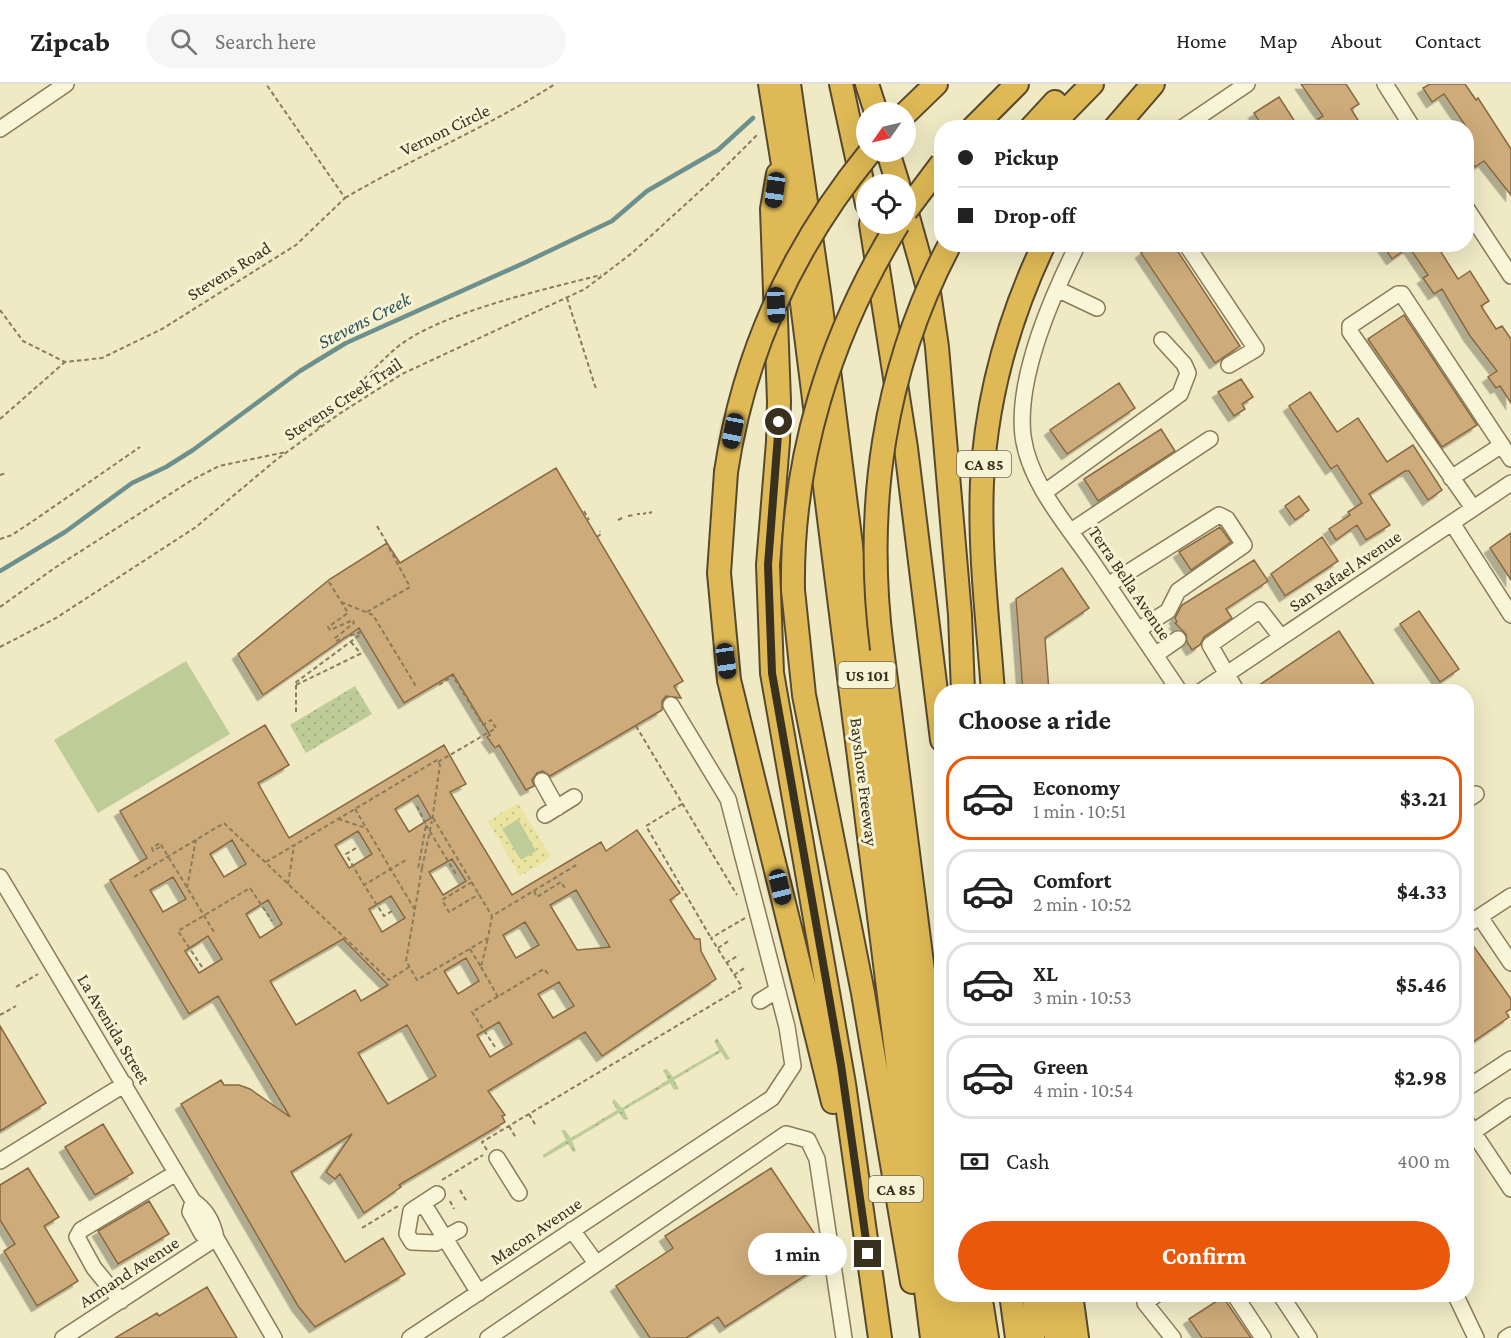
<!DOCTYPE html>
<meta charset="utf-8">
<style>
body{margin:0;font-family:"Crimson Pro",serif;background:#f6f6f6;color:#222;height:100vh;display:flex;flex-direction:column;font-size:22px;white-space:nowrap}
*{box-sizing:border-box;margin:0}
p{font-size:20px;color:#767676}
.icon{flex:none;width:33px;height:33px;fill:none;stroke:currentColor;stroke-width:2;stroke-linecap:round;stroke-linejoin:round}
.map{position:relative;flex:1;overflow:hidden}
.drawer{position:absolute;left:934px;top:600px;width:540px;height:618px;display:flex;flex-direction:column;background:#fff;border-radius:24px;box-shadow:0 6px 24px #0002}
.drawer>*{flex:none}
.hud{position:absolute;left:934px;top:36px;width:540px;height:132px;border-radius:24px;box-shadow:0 6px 24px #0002;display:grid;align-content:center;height:132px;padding:0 24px;background:#fff}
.needle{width:39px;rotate:236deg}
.tools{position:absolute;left:856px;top:18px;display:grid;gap:12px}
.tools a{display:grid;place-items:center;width:60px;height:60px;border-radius:50%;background:#fff;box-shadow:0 6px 24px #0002;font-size:30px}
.end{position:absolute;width:27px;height:27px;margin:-14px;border:8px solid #3a301e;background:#fff;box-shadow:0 0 0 3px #fff}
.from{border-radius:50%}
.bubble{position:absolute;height:42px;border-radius:21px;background:#fff;box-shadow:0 6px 24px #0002;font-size:20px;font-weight:700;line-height:42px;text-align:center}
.car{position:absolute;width:18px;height:36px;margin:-18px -9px;border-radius:8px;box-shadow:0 0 4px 2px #0007;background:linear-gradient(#222 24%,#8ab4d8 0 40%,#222 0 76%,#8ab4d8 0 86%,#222 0)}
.hud b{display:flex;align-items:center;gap:21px;height:57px;font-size:22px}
.hud b+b{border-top:2px solid #e0e0e0}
.hud i{width:15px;height:15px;background:#222}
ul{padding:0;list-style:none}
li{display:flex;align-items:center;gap:18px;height:84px;margin:0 12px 9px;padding:0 12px;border:3px solid #e0e0e0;border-radius:24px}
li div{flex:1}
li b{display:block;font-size:22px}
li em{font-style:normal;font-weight:700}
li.current{border-color:#ea580c}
li>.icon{width:54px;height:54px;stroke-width:1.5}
h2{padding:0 24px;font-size:27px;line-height:72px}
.pay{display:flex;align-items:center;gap:15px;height:66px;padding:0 24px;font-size:22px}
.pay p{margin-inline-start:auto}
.button{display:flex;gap:12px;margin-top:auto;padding:12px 24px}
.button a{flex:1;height:69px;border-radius:36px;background:#ea580c;color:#fff;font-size:24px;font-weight:700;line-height:69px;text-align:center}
header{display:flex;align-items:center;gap:36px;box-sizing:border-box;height:84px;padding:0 30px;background:#fff;border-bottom:2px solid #e0e0e0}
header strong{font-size:28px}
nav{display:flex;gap:33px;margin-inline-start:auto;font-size:21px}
.search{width:420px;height:54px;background:#f6f6f6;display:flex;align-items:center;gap:15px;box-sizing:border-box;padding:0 21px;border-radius:33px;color:#767676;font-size:22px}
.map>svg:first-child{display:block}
.grass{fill:url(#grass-dots)}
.sand{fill:url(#sand-dots)}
.pitch{fill:#becd98}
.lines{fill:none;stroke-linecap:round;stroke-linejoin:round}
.stream{stroke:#6d908d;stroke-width:4.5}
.building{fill:#cdab7a;stroke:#896940;stroke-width:1.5;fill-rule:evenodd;filter:url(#shadow)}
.minor-casing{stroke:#8a7b5a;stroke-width:18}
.highway-casing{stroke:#57492f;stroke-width:26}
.path{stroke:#8a7b5a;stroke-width:2;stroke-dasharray:4.5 3;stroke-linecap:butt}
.minor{stroke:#f9f5d8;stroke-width:15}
.highway{stroke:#deb955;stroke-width:22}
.highway-bridge-casing{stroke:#57492f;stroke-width:26;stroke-linecap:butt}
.path-bridge{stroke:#8a7b5a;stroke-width:2;stroke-dasharray:4.5 3;stroke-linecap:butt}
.highway-bridge{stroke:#deb955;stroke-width:22}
.route{stroke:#3a301e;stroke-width:8}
.labels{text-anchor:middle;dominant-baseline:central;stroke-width:6;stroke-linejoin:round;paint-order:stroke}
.shield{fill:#f6f2d4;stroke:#726a55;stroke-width:1.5}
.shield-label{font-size:16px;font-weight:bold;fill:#3a301e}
.street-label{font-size:18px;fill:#3a301e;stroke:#f6f2d4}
.water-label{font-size:20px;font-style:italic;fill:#2e5559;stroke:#f6f2d4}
</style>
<header>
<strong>Zipcab</strong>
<div class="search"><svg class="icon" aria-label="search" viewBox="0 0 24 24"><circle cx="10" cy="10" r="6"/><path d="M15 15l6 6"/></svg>Search here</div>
<nav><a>Home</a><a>Map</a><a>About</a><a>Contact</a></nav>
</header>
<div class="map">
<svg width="1511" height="1254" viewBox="0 0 1511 1254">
<defs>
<pattern id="grass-dots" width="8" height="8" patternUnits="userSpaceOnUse" patternTransform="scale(1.5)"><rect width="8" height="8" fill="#becd98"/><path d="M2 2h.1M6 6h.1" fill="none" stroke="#a4b083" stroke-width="1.8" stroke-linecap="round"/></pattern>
<pattern id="sand-dots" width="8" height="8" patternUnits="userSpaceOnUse" patternTransform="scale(1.5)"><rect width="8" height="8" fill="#ebe4a1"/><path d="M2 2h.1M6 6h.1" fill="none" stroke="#cac48a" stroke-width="1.8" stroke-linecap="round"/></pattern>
<filter id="shadow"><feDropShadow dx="-5.5" dy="5.5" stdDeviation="0" flood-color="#0004"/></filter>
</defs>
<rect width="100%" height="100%" fill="#efe9c4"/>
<path class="grass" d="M355 602 372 630 306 669 290 641Z
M717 954 730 975 726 976 721 968 674 996 679 1005 674 1006 670 999 624 1026 628 1035 624 1036 619 1029 572 1057 576 1067 573 1068 568 1060 544 1074 543 1071 566 1056 561 1046H565L571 1054 617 1026 612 1018 614 1015 622 1024 668 996 663 986 667 985 673 993 719 966 714 957Z"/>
<path class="sand" d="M518 719 551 773 520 792 488 737Z"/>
<path class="pitch" d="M186 577 230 650 98 729 54 656Z
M518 735 536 767 521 776 502 745Z"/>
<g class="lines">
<path class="stream" d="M0 487 65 448 132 399 166 383 193 366 300 287 346 259 524 179 612 137 647 107 718 66 753 34"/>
</g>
<path class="building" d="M1301 0H1346L1359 20 1351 25 1363 44H1324L1318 35 1323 32Z
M1430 0H1465L1476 16 1478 14 1511 65V111L1484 77 1475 83 1467 70V44L1444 10 1432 18 1423 4Z
M1279 13 1299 44H1263L1254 29Z
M1152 160H1173L1240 262 1215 279 1141 169Z
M1382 160H1436L1458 195 1470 187 1489 217 1481 222 1496 245 1502 242 1511 255V319L1500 302 1496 304 1488 293 1497 287 1470 252 1442 205 1434 210 1423 194 1428 191 1409 163 1392 175Z
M1404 231 1477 341 1442 363 1368 255Z
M1241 295 1253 313 1242 320 1245 325 1234 332 1218 308Z
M1119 299 1135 324 1067 370 1050 346Z
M1310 308 1337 348 1358 334 1387 378 1413 361 1442 406 1428 416 1409 387H1405L1369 410 1390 441 1366 456 1357 441 1336 456 1329 445 1350 431 1348 428 1362 419 1337 381 1331 385 1289 322Z
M1161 345 1175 367 1098 417 1084 395Z
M556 384 683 597 674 602 681 614 666 612 662 617V626L550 692 543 687 537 689 532 696 534 702 526 706 499 661 495 664 487 653 490 651 453 590 404 619 359 544 263 611 238 570 330 495 387 459 400 479Z
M1299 412 1309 426 1295 436 1285 422Z
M1220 443 1231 458 1191 486 1179 468Z
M1511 449V496L1490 464Z
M1322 453 1338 477 1285 512 1271 490Z
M1254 476 1268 497 1226 525 1232 534 1204 553 1200 561 1192 566 1187 558 1186 550 1175 539 1177 538 1175 534 1182 521Z
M1062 484 1089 524 1045 554 1049 608H1023L1016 515Z
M1419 527 1459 585 1440 598 1400 540Z
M1339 547 1379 608H1249Z
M265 641 289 681 258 699 289 754 444 661 466 700 450 708 512 811 601 758 606 767 637 746 680 809 670 816 695 855H700L701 867 716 895 602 972 585 948 488 1007 505 1031 502 1032 505 1038 399 1101 401 1103 364 1129 340 1090 335 1095 326 1088 352 1050 291 1088 345 1178 383 1154 405 1190 315 1243 298 1222 181 1020 221 996 224 1001H239L250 1005 290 1033 218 912 189 930 110 796 147 774 120 727ZM418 711 431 734 409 748 395 725ZM358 747 372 770 349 784 335 761ZM232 756 246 780 224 793 210 770ZM452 775 466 797 443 811 429 788ZM173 793 186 815 163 828 150 806ZM576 806 610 863 577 866 550 821ZM391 812 405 834 382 848 369 825ZM268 816 282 840 260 854 246 830ZM525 838 539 861 516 874 503 851ZM208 852 222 875 199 889 185 867ZM343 855 388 901 361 917 355 906 296 941 270 897ZM466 874 479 897 458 910 444 887ZM559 898 574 922 553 934 538 910ZM499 938 512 960 490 973 477 951ZM407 941 436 992 388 1020 358 969Z
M1467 853 1511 915V925L1506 928 1509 933 1467 962Z
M0 942 46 1019 0 1047Z
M103 1040 133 1089 95 1111 65 1063Z
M28 1084 59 1133 44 1142 78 1197 37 1222 4 1167 15 1160 0 1136V1101Z
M771 1084 820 1158 823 1180 725 1243 718 1233 686 1254H650L616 1202 673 1164 665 1152Z
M149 1117 169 1150 118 1180 98 1147Z
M207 1203 237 1254H115L157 1229 159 1232Z
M1223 1213 1251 1254H1202L1189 1235Z"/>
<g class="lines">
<g class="minor-casing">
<path id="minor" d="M1385 0 1413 44
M1182 44 1247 0
M0 45 66 0
M1467 125 1511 192
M1078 160C1052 212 1016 293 1023 352 1029 399 1067 441 1093 479 1122 522 1151 565 1180 608
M1186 160 1256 265 1229 281
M1057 205 1097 224
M1451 394 1502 361
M1045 408 1180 310 1188 289 1184 280 1162 256
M1473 424 1350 248V242L1398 210H1402L1511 375
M1452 439 1511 531
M1071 447 1210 355
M1108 501 1219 431 1227 435 1244 461 1178 507 1168 527 1138 546
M1155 571 1178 555
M1200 608 1511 399
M1237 608 1210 561 1260 526 1281 553
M542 697 557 724
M1467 716 1476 710
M545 731 574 713
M0 793 193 1117C207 1126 213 1138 216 1154L274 1254
M1480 833 1511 879
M1467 841 1511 812
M760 917 776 907
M1467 1004 1511 975
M1467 1039 1511 1105
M1473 1048 1511 1022
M497 1074 519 1109
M0 1077 125 1000
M437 1110 411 1127 407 1150 412 1158 436 1159 459 1146
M193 1117 190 1128 202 1150 216 1154
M423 1119 479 1209
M572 1146 596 1179
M1157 1210 1145 1219 1173 1254
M1234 1210 1263 1254
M1280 1210 1309 1254
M1455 1210 1476 1254
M121 1217 94 1184 77 1153 81 1146 176 1089
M63 1254 216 1154
M410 1254 772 1014 793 982 787 943 728 715 671 621
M488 1254 786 1050 808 1056 817 1075 844 1254
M1506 1254 1511 1251"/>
</g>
<g class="highway-casing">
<path id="highway" d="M770 0 790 124 932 1254
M789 0 820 215 942 1183
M841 0 867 120
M867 0 876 28
M906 29 936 0
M973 44 1017 0
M1031 44 1055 18
M1049 44 1092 0
M1115 44 1153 0
M888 68 898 100
M778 90 772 125 779 317 778 358 768 481 772 589 844 1000 880 1254
M906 126 929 208 937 263 960 531 963 608
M871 140 906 364 942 656
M726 388 719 489 729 596 833 1018
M793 506 804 611 863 909 912 1198
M882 565 942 1036
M993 608C988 538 979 468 982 398 986 316 1009 234 1044 160
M946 1210 951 1254
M962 1210 967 1254
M980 1210 987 1254
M1011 1210 1017 1254
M1051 1210 1056 1254
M1071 1210 1077 1254
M1033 1254 1036 1239 1034 1210"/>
</g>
<path class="path" d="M345 114C414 73 487 44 555 0
M567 214 596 305
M0 226 23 257 65 278 102 274 162 245 296 161 345 114 266 0
M0 335 65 278
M318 344C343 318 368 289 395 265 437 229 546 205 601 191
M0 391 6 389
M584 427 589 436
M649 429 652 428
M637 430H640
M643 430 646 429
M628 432 634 431
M618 436 624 433
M377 442 387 459
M597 453 601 450 600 447
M0 455 12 451 33 437 140 363
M329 498 348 529 328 543 330 546 353 536 354 539 335 554 336 557 360 548 361 550 295 599 296 601 364 568
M341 518 373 531 417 604
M0 523 56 483 192 396 219 382 286 368
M367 528 410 503 388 462
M351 558 361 570
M0 563 56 534 196 443 276 376 339 330 402 290 585 205 632 169 710 98 757 51
M296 601V628
M439 601 452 592
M636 642 737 811
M438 678 496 644 491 636 483 641 453 592
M682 720 646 742 711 854
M417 722 426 741 418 785
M355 725 415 826
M433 734 492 832
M338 735 366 744
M426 741 457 792
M160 763 153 767 152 764 160 759 214 848
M356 764 346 770 364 801
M266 778 437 676 440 681 432 737
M422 784 406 877 417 896 488 854 492 832 578 780
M134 793 224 739 389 896 409 883
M472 798 442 816 449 828 479 810
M288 800 294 762
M187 804 196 755
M534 807 537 813 561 798 565 804
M392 827 384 832 364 801 406 776
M718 864 730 856
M470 865 481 883 488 854
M726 879 739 871
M202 883 178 847 250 804 272 837
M481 883 498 913
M734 891 746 883
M16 903 38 890
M0 931 16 922
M495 963 472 928 544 885 548 890
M529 1030 536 1042
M509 1042 516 1054
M487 1066 482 1058 742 903 711 854 745 834
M442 1096 483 1071
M460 1106 467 1118
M450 1117 454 1125
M362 1144 398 1122"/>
<use href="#minor" class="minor"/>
<use href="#highway" class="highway"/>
<g class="highway-bridge-casing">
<path id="highway-bridge" d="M906 127 942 79
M726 388C744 268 794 161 870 68
M793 506C791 375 830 251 898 140
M882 565C864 425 883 286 950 160"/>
</g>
<path class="path-bridge" d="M422 784 432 737"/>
<use href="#highway-bridge" class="highway-bridge"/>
</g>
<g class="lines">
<path class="route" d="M779 338 768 481 772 589 841 981 868 1170"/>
</g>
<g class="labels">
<g class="shield">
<rect x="957" y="367" width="54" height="26" rx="4.5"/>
<rect x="838.5" y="578" width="57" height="26" rx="4.5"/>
<rect x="869" y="1092" width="54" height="26" rx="4.5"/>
</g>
<g class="shield-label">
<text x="984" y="380">CA 85</text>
<text x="867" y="591">US 101</text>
<text x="896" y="1105">CA 85</text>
</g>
<g class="street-label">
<text transform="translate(445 46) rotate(-26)">Vernon Circle</text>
<text transform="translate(229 187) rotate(-32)">Stevens Road</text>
<text transform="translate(343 315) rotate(-33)">Stevens Creek Trail</text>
<text transform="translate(1345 487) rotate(-34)">San Rafael Avenue</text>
<text transform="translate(1130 499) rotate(56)">Terra Bella Avenue</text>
<text transform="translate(864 698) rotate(83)">Bayshore Freeway</text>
<text transform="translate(114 945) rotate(59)">La Avenida Street</text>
<text transform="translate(536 1147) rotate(-34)">Macon Avenue</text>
<text transform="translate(129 1188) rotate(-33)">Armand Avenue</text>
</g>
<g class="water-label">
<text transform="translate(364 236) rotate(-27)">Stevens Creek</text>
</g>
</g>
</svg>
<div class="tools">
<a><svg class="needle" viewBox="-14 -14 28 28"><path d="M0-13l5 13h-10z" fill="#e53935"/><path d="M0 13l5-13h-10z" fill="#767676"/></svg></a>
<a><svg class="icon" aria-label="locate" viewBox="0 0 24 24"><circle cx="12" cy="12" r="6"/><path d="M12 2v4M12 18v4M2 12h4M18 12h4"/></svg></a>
</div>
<i class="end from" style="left:779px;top:338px"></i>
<i class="end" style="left:868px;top:1170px"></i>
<div class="bubble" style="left:748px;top:1149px;width:99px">1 min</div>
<i class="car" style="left:775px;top:106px;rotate:188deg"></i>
<i class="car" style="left:776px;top:221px;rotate:178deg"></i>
<i class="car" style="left:733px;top:347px;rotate:191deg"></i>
<i class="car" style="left:726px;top:577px;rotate:172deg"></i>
<i class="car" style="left:780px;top:803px;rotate:166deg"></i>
<div class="hud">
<b><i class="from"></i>Pickup</b>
<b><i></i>Drop-off</b>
</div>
<section class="drawer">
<h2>Choose a ride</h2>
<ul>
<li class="current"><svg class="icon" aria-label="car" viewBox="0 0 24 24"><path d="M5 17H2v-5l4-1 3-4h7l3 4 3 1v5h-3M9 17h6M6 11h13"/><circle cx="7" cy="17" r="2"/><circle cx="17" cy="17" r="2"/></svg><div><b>Economy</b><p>1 min · 10:51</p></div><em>$3.21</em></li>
<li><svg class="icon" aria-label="car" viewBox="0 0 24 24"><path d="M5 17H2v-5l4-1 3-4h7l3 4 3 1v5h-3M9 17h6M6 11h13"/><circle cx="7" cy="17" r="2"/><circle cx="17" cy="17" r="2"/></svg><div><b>Comfort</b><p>2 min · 10:52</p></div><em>$4.33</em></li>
<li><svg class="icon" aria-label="car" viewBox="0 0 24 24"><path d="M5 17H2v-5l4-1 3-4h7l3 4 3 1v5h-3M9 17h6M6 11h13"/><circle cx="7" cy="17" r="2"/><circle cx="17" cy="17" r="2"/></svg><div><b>XL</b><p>3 min · 10:53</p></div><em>$5.46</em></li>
<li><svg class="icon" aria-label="car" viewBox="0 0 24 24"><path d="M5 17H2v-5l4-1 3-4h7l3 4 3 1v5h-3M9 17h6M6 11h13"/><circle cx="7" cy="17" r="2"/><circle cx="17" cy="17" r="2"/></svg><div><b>Green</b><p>4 min · 10:54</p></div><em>$2.98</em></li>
</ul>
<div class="pay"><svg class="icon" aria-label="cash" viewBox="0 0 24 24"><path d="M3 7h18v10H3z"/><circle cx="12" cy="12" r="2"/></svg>Cash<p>400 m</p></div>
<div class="button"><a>Confirm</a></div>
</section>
</div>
